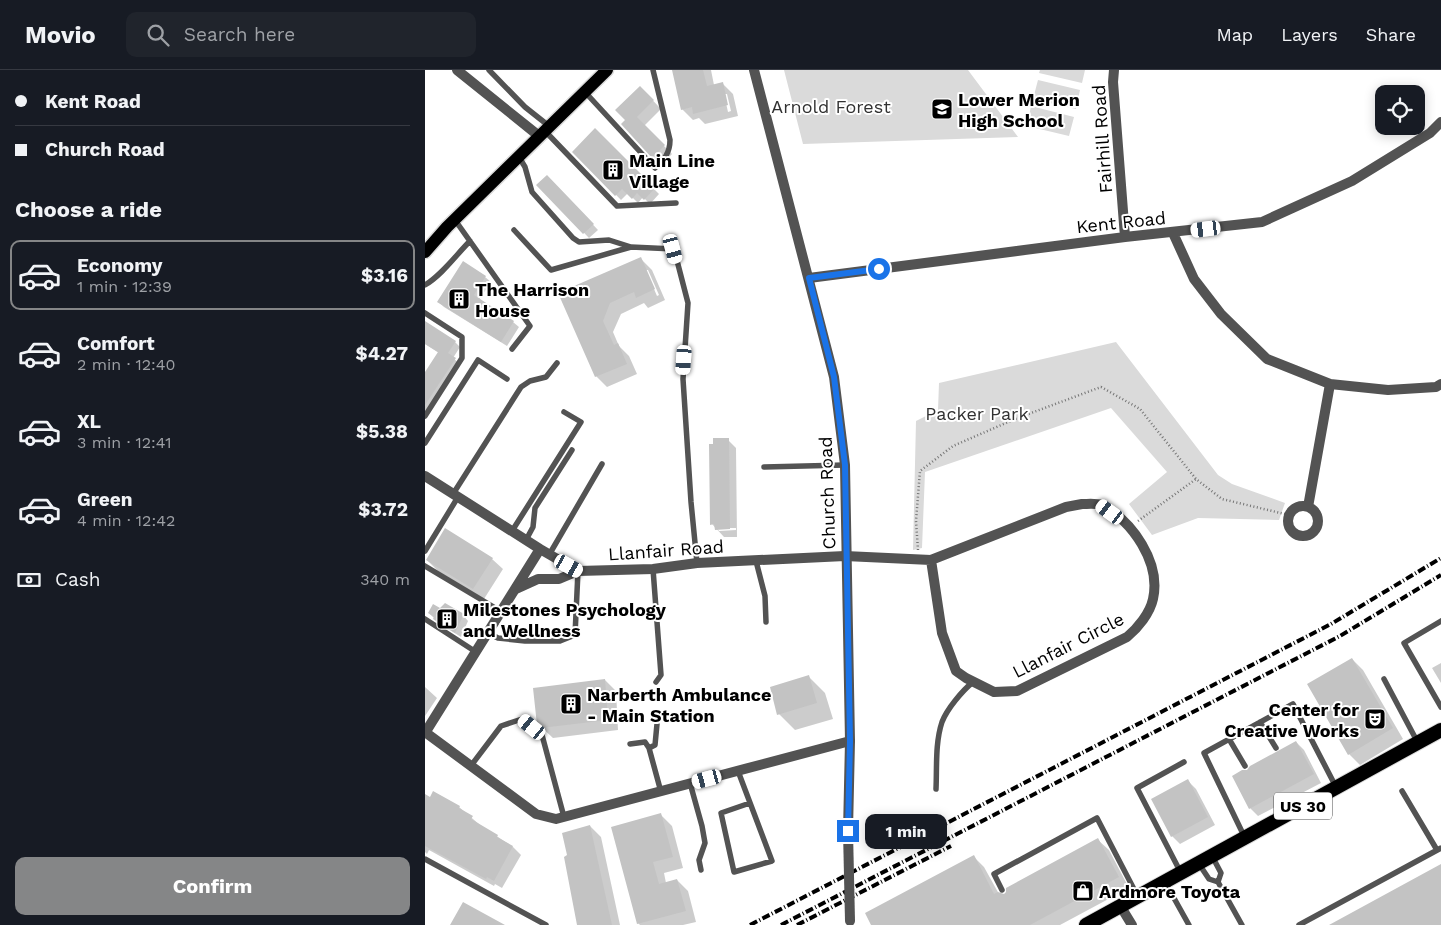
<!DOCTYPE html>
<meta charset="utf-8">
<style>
body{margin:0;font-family:"Work Sans",sans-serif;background:#20242c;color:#f1f3f6;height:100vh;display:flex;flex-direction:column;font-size:19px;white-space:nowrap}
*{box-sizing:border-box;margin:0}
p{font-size:16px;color:#9ea1a6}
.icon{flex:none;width:28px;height:28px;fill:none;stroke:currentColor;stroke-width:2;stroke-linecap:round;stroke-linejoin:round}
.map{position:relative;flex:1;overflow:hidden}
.sheet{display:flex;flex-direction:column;background:#171b24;width:425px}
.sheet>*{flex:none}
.guide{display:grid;align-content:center;height:110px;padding:0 15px;background:#171b24}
.buttons{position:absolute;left:950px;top:15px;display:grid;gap:10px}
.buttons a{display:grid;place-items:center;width:50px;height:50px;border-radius:10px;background:#171b24;box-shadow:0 2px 12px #0003;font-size:25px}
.end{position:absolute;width:22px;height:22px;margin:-11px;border:6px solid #1a73e8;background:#fff;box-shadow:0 0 0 2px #fff}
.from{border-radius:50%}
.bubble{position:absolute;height:35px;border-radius:10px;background:#171b24;box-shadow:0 2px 12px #0003;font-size:16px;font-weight:700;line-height:35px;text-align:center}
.car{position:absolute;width:15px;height:30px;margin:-15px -8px;border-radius:6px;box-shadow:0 0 4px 1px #0007;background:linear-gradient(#fff 24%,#345 0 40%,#fff 0 76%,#345 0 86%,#fff 0)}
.guide b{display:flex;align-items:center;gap:18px;height:48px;font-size:19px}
.guide b+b{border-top:1px solid #363941}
.guide i{width:12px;height:12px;background:#f1f3f6}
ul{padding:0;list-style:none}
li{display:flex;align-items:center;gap:15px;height:70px;margin:0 10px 8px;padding:0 5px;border:2px solid transparent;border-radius:10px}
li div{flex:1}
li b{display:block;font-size:19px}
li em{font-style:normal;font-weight:700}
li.active{border-color:#858687}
li>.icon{width:45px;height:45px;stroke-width:1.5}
h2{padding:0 15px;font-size:22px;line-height:60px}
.pay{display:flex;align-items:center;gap:12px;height:55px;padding:0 15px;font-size:19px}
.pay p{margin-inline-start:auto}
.action{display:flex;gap:10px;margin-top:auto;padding:10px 15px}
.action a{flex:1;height:58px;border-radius:10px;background:#858687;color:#fff;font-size:20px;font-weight:700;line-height:58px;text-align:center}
header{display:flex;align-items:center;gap:30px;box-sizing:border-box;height:70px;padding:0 25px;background:#171b24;border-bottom:1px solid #363941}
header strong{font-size:24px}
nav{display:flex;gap:28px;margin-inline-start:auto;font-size:18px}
.search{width:350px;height:45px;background:#20242c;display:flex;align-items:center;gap:12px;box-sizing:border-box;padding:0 18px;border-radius:10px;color:#9ea1a6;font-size:19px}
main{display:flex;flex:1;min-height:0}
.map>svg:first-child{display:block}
.green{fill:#dadada}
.shadow{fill:#0003;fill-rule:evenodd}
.building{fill:#c3c3c3}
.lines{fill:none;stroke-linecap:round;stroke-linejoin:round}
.primary-casing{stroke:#dbdbdb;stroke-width:15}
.trunk-casing{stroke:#dbdbdb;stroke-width:16}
.path{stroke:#757575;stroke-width:2.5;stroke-dasharray:1 2.5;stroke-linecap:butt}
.service{stroke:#535353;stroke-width:5.5}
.minor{stroke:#535353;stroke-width:10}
.tertiary{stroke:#535353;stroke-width:10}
.primary{stroke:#000;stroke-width:12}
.trunk{stroke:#000;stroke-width:14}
.rail{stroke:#000;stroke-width:4;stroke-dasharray:8 2.5 1 2.5;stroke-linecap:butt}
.tertiary-bridge{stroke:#535353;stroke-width:10}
.route{stroke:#1a73e8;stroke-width:6}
.labels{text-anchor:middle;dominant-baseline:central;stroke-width:4;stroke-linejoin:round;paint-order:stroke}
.shield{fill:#fff;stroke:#4c4c4c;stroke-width:1}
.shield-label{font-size:16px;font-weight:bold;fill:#000}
.poi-label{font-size:18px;font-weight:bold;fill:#000;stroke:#fff;text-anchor:start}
.park-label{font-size:18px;fill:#313131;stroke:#fff}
.street-label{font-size:18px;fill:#000;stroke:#fff}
</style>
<header>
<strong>Movio</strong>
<div class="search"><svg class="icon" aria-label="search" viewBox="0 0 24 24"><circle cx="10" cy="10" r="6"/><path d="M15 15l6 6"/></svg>Search here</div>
<nav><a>Map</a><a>Layers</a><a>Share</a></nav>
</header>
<main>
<section class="sheet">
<div class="guide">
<b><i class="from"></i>Kent Road</b>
<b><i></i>Church Road</b>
</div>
<h2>Choose a ride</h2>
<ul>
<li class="active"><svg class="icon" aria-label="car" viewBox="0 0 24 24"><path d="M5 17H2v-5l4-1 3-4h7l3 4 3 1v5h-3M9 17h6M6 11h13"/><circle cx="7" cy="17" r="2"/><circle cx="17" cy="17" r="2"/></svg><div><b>Economy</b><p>1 min · 12:39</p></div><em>$3.16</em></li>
<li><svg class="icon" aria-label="car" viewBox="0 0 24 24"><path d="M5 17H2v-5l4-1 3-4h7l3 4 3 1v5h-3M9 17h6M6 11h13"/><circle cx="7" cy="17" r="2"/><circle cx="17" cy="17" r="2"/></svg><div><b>Comfort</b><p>2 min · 12:40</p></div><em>$4.27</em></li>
<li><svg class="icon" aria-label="car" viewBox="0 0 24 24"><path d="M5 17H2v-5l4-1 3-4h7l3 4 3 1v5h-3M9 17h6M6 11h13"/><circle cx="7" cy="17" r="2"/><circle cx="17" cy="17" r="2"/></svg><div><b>XL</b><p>3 min · 12:41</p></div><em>$5.38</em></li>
<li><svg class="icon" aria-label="car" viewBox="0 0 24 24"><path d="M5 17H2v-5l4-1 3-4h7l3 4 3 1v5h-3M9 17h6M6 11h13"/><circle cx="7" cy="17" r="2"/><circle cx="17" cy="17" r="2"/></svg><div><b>Green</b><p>4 min · 12:42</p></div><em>$3.72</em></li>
</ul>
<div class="pay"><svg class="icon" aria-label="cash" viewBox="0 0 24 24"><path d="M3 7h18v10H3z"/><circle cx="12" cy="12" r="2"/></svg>Cash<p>340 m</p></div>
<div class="action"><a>Confirm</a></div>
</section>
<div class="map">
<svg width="1016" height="855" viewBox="0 0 1016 855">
<rect width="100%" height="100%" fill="#fff"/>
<path class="green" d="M359 0H543L593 67 378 74Z
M615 0H660L657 13 614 3Z
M613 10 655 20 651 39 608 29Z
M606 36 649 47 644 66 602 56Z
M691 272 793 405 807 414 860 433 854 450 773 448 727 465 704 434 742 402 686 338 500 402 497 478 488 480 491 351 513 340 514 313Z"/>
<path class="shadow" d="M248 0H286L289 15 297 13 308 24 313 46 280 54 274 48 268 50 257 39ZM299 24H302L306 41 303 42Z
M215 17 236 39 219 56 247 84 236 95 197 54 202 50Z
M170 60 234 124 225 134 218 127 213 133 203 123 196 130 149 82Z
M122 106 173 160 164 168 113 115Z
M216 189 227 200 240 230 223 238 219 233 196 244 188 262 194 276 204 286 212 304 182 317 171 306 135 224ZM221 200H223L234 225 232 226Z
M60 207 66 212 54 230 88 252 94 257 82 276 19 237 14 232Z
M0 253 30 272 35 277 28 288 35 294 0 348V305L14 283 0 274Z
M303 370 311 378 312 467H299L287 454ZM292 458H311V460L294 461Z
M67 489 78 499 59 529 13 501 2 490Z
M4 543 38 545 43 551 36 567 15 554Z
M927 589 938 600 978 669 935 695 924 684Z
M1016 593V613L1007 598Z
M384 607 400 623 408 649 370 660 354 644Z
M180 610 191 621 193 660 128 668 113 654Z
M0 617 12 628 0 646Z
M871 672 879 680 896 713 833 746 825 738 808 706 823 702Z
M763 711 771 719 790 755 755 774 747 766Z
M8 723 34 737 55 755 88 777 96 785 77 818 70 814 69 816 4 780 2 784 0 782V726L5 728Z
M236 745 247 756 258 798 239 803 241 813 252 810 263 821 271 852 258 855H215L213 853Z
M165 756 176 767 195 855H154Z
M673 770 684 780 704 818 635 855H447L548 786 559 797 574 824 577 826Z"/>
<path class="building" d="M247 0H278L282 16 298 12 303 35 268 44 267 37 256 40Z
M215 16 229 30 212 47 240 75 227 88 196 54 200 50 190 40Z
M170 58 230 118 219 130 212 123 207 129 197 119 190 126 147 82Z
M122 105 169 154 158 164 111 115Z
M216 187 230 219 211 228 209 222 185 233 178 251 189 275 193 273 202 294 170 307 133 223Z
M38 191 61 206 49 225 89 251 76 272 12 232Z
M0 251 31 271 23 283 31 288 0 335V302L13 282 0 274Z
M288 368H304L305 459 290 460 289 454 285 455 284 374H288Z
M20 458 68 488 48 519 1 490Z
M20 533 39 544 30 563 8 549 9 547 3 543 8 534 15 538Z
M927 588 968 658 923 685 882 614Z
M384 605 392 633 352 645 345 617Z
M180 609 183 650 116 658 112 655 108 618Z
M871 671 889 704 824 739 807 706 817 700H822L825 696Z
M763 709 783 747 746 767 726 729Z
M8 721 35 736 34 738 48 746 46 749 73 765 72 767 88 776 69 811 62 807 61 809 0 776V724L5 727Z
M236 743 248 787 228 792 234 814 252 809 261 841 212 854 186 757Z
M165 755 187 855H152L139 787 142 785 137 763Z
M673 768 694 807 605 855H446L440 843 549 785 569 824 573 822 579 824 581 822V818Z
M1016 794V855H904Z
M38 832 80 855H25Z"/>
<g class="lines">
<g class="primary-casing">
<path id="primary" d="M0 182 22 157 182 0"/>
</g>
<g class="trunk-casing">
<path id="trunk" d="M661 855 1016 660"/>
</g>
<path class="path" d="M713 451 771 409
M493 480 491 451 495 401 528 376 590 349 676 317 715 339 771 409 797 429 864 445"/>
<path class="service" d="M64 0 100 37 124 56
M160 22 230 98C239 90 245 83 245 70L228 0
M120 61 192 136 251 133
M94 87 100 97 107 122 148 168 154 172 184 170 206 177
M30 150 105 256 87 279
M89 160 126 200 206 177 249 179 263 233 258 309 266 432 272 493
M0 215C17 205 31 185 45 171
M0 243 37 267V288L0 346
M0 373 53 290 82 309
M339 397 420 395
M28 424 96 317 105 311 121 307 132 293
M87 461 156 352 139 342
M101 470 108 457 110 438 147 380
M0 481 33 427
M124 485 177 394
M331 491 340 526 341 552
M0 496 77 542
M228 499 236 605 231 612
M0 549 51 582
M1016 551 979 573 1016 637
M63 563 73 568 100 571H135L150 565 153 501
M959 609 993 673
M835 652 851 678
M804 669 820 696
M205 674 220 672 224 678 236 722
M224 678 230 675 232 654
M45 697 76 656 97 649 117 665 139 747
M313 701 347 791 309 802 296 743 325 733
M265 713 277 756 280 773 274 790 276 800
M511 719C512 698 510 673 517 652 522 639 537 621 548 612
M977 721 1012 780
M820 768 779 683 868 634 911 717
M787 786 796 803 793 812 817 855
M0 789 121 855
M774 794 784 809 793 812
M756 803 712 718 759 692
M740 812 764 855
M577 820 569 804 672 748 712 825
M874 855 1016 778"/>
<path class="minor" d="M32 0 114 66
M689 0 688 12 700 167
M748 163 769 209 796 244 842 289 905 314 963 320 1011 317 1016 314
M384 208 700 167 837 152 927 111 1005 63 1016 52
M0 406 115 479 153 501 228 499 272 493 420 486 506 490
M657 434C663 434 671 433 676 435 708 451 736 493 728 529 725 543 713 558 702 567L592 621 569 622 541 608 531 601 517 563 506 490 641 437Z
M863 451a15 15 0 1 1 30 0a15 15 0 1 1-30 0Z
M883 437 905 314
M91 519 113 509H134L153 501
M0 662 111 744 131 749 425 671
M0 663 115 479
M696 837 707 855"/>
<path class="tertiary" d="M329 0 409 307 420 395 425 671 423 761"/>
<use href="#primary" class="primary"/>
<use href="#trunk" class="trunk"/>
<path class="rail" d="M325 855 906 554 1016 488
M356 855 915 566 1016 505
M372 855 526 776"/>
<path class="tertiary-bridge" d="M423 761 425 851"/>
</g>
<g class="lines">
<path class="route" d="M423 761 425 671 420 395 409 307 384 208 454 199"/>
</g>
<defs>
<g id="school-square" transform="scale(1.125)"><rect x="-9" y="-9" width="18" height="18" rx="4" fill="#000" stroke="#fff"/><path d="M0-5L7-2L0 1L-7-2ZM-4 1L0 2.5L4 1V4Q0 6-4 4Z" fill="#fff"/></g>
<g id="building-square" transform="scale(1.125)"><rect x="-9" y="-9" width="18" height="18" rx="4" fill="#000" stroke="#fff"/><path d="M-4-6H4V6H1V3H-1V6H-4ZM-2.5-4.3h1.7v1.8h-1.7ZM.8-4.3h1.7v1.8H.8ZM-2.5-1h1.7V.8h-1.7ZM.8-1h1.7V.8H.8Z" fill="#fff"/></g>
<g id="theatre-square" transform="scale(1.125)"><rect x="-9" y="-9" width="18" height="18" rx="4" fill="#000" stroke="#fff"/><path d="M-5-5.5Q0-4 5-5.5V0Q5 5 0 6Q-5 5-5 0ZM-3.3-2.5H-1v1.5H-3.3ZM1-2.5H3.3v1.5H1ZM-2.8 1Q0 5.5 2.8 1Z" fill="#fff"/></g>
<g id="shop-square" transform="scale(1.125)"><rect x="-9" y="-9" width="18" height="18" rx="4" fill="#000" stroke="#fff"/><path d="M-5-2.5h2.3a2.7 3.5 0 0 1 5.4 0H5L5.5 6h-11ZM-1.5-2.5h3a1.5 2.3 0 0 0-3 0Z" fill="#fff"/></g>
</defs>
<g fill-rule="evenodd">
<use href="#school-square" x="517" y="39"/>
<use href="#building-square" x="188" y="100"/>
<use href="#building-square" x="34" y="229"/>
<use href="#building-square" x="22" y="549"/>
<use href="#building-square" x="146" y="634"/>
<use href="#theatre-square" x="950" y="649"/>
<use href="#shop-square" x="658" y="821"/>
</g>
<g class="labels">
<rect class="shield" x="849" y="722.5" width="58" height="27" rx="4"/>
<g class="shield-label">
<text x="878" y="736">US 30</text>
</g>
<g class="poi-label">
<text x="533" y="29">Lower Merion<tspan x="533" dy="21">High School</tspan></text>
<text x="204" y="90">Main Line<tspan x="204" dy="21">Village</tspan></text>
<text x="50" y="219">The Harrison<tspan x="50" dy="21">House</tspan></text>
<text x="38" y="539">Milestones Psychology<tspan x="38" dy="21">and Wellness</tspan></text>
<text x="162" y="624">Narberth Ambulance<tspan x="162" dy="21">- Main Station</tspan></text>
<text x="934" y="639" text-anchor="end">Center for<tspan x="934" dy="21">Creative Works</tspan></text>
<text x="674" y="821">Ardmore Toyota</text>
</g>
<g class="park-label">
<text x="406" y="36">Arnold Forest</text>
<text x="552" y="343">Packer Park</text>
</g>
<g class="street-label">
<text transform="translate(677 69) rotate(-94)">Fairhill Road</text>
<text transform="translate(696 152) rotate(-6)">Kent Road</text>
<text transform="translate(402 423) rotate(-92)">Church Road</text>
<text transform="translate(241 480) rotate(-4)">Llanfair Road</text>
<text transform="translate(643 575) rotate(-27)">Llanfair Circle</text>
</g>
</g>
</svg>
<div class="buttons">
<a><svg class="icon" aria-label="locate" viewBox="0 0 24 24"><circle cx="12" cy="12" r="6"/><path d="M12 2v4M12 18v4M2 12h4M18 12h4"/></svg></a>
</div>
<i class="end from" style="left:454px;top:199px"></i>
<i class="end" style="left:423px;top:761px"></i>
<div class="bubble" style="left:440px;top:744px;width:82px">1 min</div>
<i class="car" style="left:781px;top:159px;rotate:263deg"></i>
<i class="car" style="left:248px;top:179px;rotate:165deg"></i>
<i class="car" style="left:259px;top:290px;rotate:184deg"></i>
<i class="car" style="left:685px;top:442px;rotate:306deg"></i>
<i class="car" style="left:144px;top:496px;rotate:119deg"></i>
<i class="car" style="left:107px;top:657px;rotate:309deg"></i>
<i class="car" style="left:282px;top:709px;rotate:255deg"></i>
</div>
</main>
